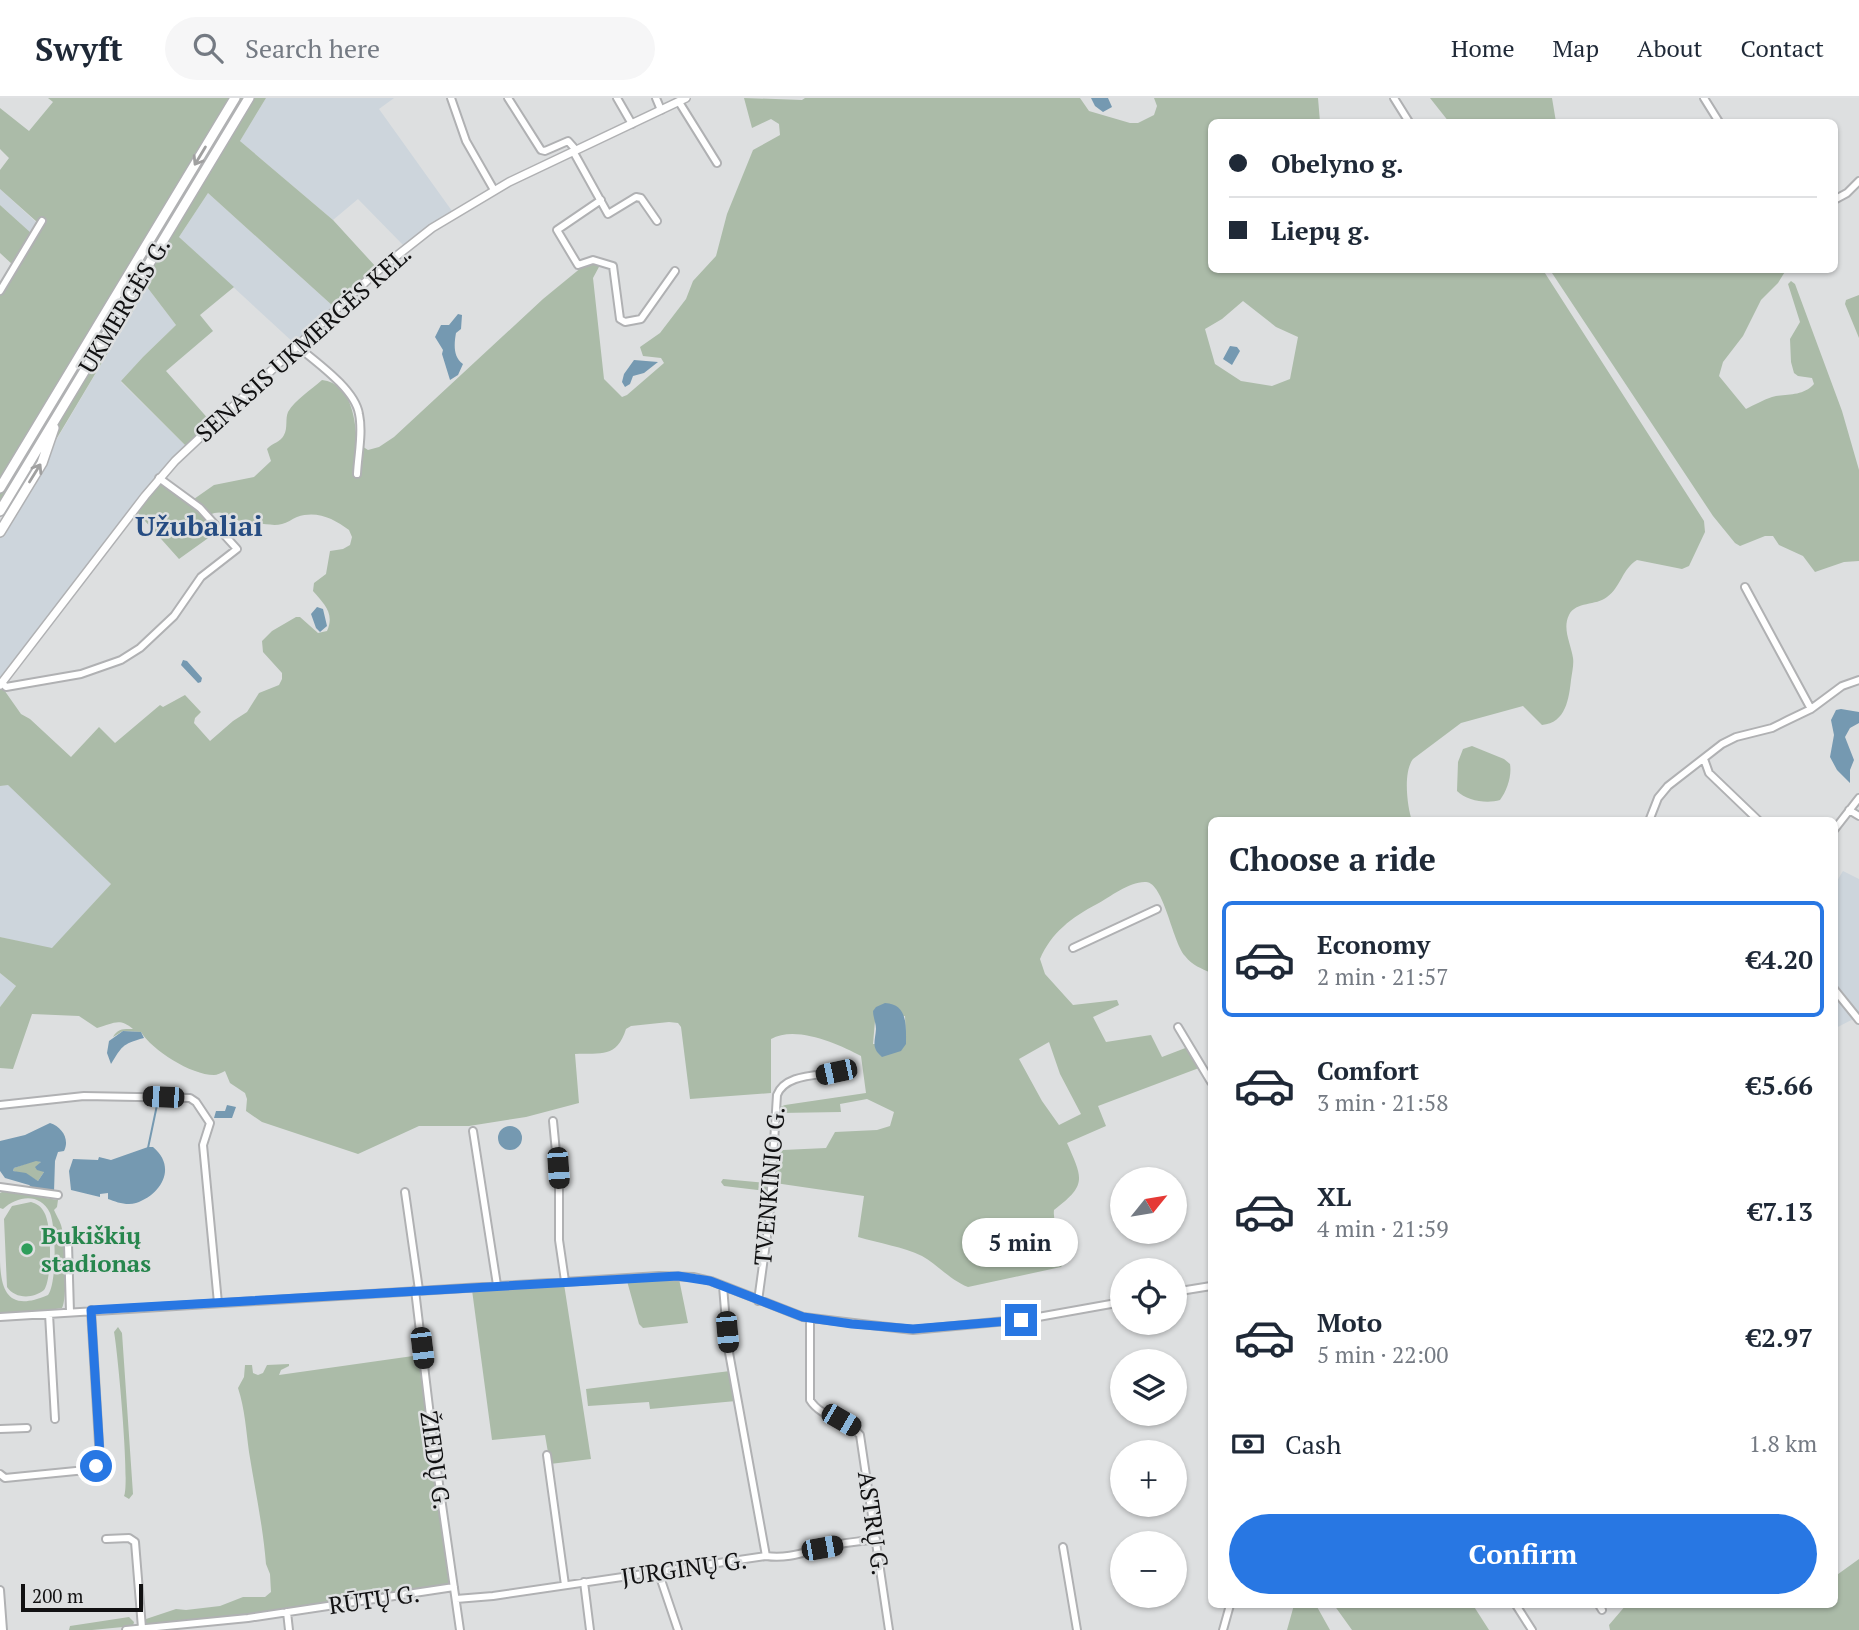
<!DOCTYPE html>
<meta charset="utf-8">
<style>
body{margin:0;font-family:"PT Serif",serif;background:#f6f6f7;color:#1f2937;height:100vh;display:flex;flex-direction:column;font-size:26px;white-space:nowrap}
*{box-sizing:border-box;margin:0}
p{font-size:23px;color:#747a83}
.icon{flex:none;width:38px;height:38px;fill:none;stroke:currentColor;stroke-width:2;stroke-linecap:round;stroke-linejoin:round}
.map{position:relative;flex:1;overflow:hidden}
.side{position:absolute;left:1208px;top:719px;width:630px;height:791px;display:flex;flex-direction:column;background:#fff;border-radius:10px;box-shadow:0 2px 5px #0004}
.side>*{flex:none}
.hud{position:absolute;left:1208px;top:21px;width:630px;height:154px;border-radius:10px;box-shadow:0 2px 5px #0004;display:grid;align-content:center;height:154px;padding:0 21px;background:#fff}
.needle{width:46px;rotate:60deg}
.buttons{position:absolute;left:1110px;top:1069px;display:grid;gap:14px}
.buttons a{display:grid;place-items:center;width:77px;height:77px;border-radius:50%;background:#fff;box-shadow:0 2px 5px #0004;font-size:35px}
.scale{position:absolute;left:21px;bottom:18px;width:122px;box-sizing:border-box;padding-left:7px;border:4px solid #111112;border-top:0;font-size:19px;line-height:24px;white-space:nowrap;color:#111112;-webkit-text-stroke:5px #dddfe0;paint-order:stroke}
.end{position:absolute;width:32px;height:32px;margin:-16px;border:9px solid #2877e3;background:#fff;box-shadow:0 0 0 4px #fff}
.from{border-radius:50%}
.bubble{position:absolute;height:49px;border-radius:24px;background:#fff;box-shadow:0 2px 5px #0004;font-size:23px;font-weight:700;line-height:49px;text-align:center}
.car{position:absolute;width:21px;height:42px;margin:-21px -10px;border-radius:9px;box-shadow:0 0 5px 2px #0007;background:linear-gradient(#222 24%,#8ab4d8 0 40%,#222 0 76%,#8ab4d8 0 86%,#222 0)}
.hud b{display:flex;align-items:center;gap:24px;height:66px;font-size:26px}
.hud b+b{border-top:2px solid #e0e1e3}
.hud i{width:18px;height:18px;background:#1f2937}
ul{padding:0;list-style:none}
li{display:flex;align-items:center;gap:21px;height:116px;margin:0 14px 10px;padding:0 7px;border:4px solid transparent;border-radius:10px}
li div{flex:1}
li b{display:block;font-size:26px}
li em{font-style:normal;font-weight:700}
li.on{border-color:#2877e3}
li>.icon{width:63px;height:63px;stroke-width:1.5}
h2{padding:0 21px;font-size:32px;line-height:84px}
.pay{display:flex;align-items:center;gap:18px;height:77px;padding:0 21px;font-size:26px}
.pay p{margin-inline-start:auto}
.action{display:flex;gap:14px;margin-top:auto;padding:14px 21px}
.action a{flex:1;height:80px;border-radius:42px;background:#2877e3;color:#fff;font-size:28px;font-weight:700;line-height:80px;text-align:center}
header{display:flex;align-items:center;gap:42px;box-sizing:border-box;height:98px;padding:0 35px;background:#fff;border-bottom:2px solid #e0e1e3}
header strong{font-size:33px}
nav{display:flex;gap:38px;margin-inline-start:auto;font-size:24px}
.search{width:490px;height:63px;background:#f6f6f7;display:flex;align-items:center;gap:18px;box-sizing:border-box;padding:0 24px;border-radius:38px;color:#747a83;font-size:26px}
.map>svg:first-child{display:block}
.built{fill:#cdd5dc}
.green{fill:#abbba8;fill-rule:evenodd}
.water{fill:#7599b1;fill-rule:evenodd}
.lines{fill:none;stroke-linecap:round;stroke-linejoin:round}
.stream{stroke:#7599b1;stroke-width:2}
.minor-casing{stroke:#b0b1b3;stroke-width:10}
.major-casing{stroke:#b0b1b3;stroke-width:10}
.highway-casing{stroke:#b0b1b3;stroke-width:12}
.minor{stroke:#fff;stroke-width:6}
.major{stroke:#fff;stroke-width:7}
.highway{stroke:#fff;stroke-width:9}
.oneway{stroke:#a0a0a0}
.route{stroke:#2877e3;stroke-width:9}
.leisure-dot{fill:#2e9e5b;stroke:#dddfe0;stroke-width:2.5}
.labels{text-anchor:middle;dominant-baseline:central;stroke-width:5;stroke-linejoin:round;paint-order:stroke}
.street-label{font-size:24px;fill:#111112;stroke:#dddfe0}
.leisure-label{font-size:24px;font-weight:bold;fill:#27864d;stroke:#dddfe0;text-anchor:start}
.quarter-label{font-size:28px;font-weight:bold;fill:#264c82;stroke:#dddfe0}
</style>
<header>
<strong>Swyft</strong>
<div class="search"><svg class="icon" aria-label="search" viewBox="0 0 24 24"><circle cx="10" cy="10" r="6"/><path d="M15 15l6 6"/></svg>Search here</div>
<nav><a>Home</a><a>Map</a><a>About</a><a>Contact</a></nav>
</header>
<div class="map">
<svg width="1859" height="1532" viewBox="0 0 1859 1532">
<rect width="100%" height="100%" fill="#dddfe0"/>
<path class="built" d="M266 0H394L379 11 452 113 403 147 358 101 333 122 240 43Z
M0 91 37 125 32 136 0 107Z
M208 95 334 209 295 246 179 139Z
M147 189 176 227 143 259 121 284 186 348 159 375 134 406 0 583V437Z
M8 686 111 786 52 851 0 839V688Z
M1843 773 1859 781V918L1834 931V788Z
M0 875 16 888 0 909Z"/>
<path class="green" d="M48 0H229L0 381V188L13 167 0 155V107L31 135 37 124 0 91V72L9 60 0 51V10L29 33 53 4Z
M238 0H245L0 407V396Z
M254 0H266L240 43 333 122 376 169 334 209 208 95 179 139 234 189 200 217 213 233 166 273 211 324 186 348 121 283 143 259 176 227 147 189 51 350 54 334 58 326Z
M744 0 802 2 805 0H1080L1089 13 1130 25H1138L1154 17 1157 8 1154 0H1318L1320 24H1211V172H1543L1704 423 1705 434 1689 468 1682 471 1637 462C1622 471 1621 489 1607 499 1596 508 1576 503 1569 517 1562 531 1571 546 1573 560 1574 566 1572 575 1571 582 1569 600 1566 625 1542 627L1523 608 1461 625 1413 661C1403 674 1407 708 1412 723H1211V875C1201 870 1193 868 1185 858 1172 843 1164 785 1146 784 1130 783 1110 799 1097 806 1072 819 1051 835 1040 861L1045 876 1073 907 1117 902 1119 907 1093 919 1106 944 1151 937 1162 959 1188 949 1199 970 1098 1008 1106 1028 1067 1045C1083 1081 1087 1087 1054 1112 1052 1128 1066 1142 1065 1164L1061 1169 968 1189C950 1182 938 1167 922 1158 903 1149 879 1145 858 1139L864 1098 775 1085 779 1056 783 1052 826 1050 835 1034 877 1032 890 1028 894 1014 867 1001 840 1006 841 1014 779 1015 780 1009 785 1007 866 995 861 958C838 946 796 927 771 941V995L690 1001 681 929 678 925 669 924 631 928 626 931C617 960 601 955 575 956L579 1005 526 1019 469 1028H419L358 1056 262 1024 246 1013 247 1001 245 995 230 985 225 973C221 975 217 977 214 977 191 977 152 952 141 934L123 933 113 939C118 930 124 931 133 931 119 919 113 926 97 930L79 918 32 916 13 971 0 970V909L16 888 0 875V839L52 850 111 786 8 687 0 688V592L2 589 21 616 30 621 71 659 99 629 115 645 160 607 163 609 185 597 201 614 195 620 194 625 210 643 233 623 247 614 259 595 279 587 282 581V575L263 554 262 543 272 533 296 519H300L318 535 327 533C335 515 324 506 313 493L314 485 326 476 330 453 343 451 350 447 352 439 349 432C334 421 317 412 297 419 292 421 287 425 282 426 270 429 260 423 249 427 232 422 226 409 209 417L218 433 179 461 137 414 163 381 194 401 214 387 254 379 271 363 267 351C272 345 281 344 284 337 288 330 285 321 288 314 295 302 311 292 322 282 352 286 355 321 357 345L368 352 379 349 394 339 543 201 582 169 588 165H598L600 167 593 180 604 281 622 299 627 297 664 265 661 260 643 258 640 249 660 235 686 201 693 183 716 158 727 116 753 52 780 37 779 26 771 21 752 30ZM1243 203 1276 229 1298 239 1290 281 1272 288 1241 283 1215 266 1205 231 1222 221ZM905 918 906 946H873L875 923ZM1049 944 1060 976 1081 1016 1059 1027 1042 1003 1019 961Z
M1430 0H1552L1556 24H1449Z
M1550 172H1786L1778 185 1761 202 1743 238 1723 264 1719 278 1746 311C1754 307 1763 302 1772 299 1788 295 1802 299 1814 286L1812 280 1798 278 1794 275 1791 264 1790 241 1800 224 1788 186 1791 183 1795 186 1842 313 1859 372V463L1844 464 1815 474 1803 458 1779 447 1773 438H1765L1740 448 1735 445 1713 418Z
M1859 197V240L1845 206 1846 202Z
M1472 648 1504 661 1510 666C1512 678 1507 693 1500 702 1487 706 1467 703 1457 693L1458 664 1463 651Z
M36 1062 41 1064 39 1067 44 1074 38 1083 29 1078 13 1073 14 1070Z
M723 1081 766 1085 768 1090 766 1093 724 1088 721 1084Z
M4 1093 58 1102 57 1109 54 1112C56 1117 59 1121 61 1127 65 1139 68 1199 62 1210 42 1214 21 1212 0 1217V1163C1 1197 11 1213 48 1197 57 1185 56 1129 50 1115 40 1094 17 1098 3 1111L0 1110V1095Z
M31 1104C37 1106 41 1108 44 1114 52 1126 52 1182 44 1192 33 1201 15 1201 7 1189L4 1121 12 1108Z
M658 1181H679L688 1225 643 1230 639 1226 627 1183Z
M564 1186 591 1361 550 1366 545 1337 492 1342 472 1192Z
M118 1229 122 1235 133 1396 129 1401 124 1398C130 1387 118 1255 114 1234Z
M420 1257 430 1351 451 1486 442 1487V1490L289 1512 145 1528 146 1521 176 1511 186 1512 220 1508 243 1499H265L271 1494 270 1476 266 1466C263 1428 255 1392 249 1354 246 1333 245 1311 238 1290L244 1279 245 1267H252L253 1275 258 1277 263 1275 267 1267 289 1266V1268L281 1272 279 1277Z
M730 1273 736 1303 650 1311 649 1304 588 1308 586 1291Z
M1859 1461V1532H1610L1609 1527 1626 1507H1834V1479Z
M1294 1507H1316L1330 1532H1287Z
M1334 1507H1473L1489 1532H1352Z
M129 1519 134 1524 133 1528 92 1532H69L70 1528Z"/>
<path class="water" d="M1091 0H1108L1112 9 1103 14 1095 8Z
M458 216 462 217 461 231 456 235C454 246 453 259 463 266L458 277 450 282 442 256 443 252 435 239 441 227H449Z
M1230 248 1237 249 1240 253 1232 267 1223 261Z
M634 262 658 264 644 275 633 278 630 286 625 289 622 284 624 276Z
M317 509 323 511 327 528 320 534 316 530 311 516Z
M183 562 187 563 202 580 201 584 198 585 181 567Z
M1841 611 1859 614V625L1850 630 1845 639 1854 662 1850 672V685L1837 672 1830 659 1834 637 1831 622 1836 612Z
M885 905C908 906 906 928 906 946L901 953 882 959C871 950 875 944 876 931 876 925 873 919 873 913L876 909Z
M123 933 141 934 144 940C121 946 122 949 111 966L107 955 109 943Z
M227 1007 236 1009 232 1020H214L216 1013H225Z
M50 1025C62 1029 70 1041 64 1053L58 1054 55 1063 54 1094 37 1093 29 1087 5 1080 0 1073V1043L25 1037ZM36 1063 41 1064 35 1069 37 1072 44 1074 38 1083 26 1075 13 1073 14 1070Z
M498 1040a12 12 0 1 1 24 0a12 12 0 1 1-24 0Z
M148 1049H153C177 1069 162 1096 136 1105 127 1108 116 1104 108 1101V1095L100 1096V1099L71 1092 69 1073 73 1061 98 1062 99 1059 111 1062Z"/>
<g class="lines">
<path class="stream" d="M148 1050 157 1007"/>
<g class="minor-casing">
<path id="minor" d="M451 0 466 43 494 92
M508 0 541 52 545 53 568 43 576 52
M617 0 632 26
M656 0 661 12
M1394 0 1409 24
M1704 0 1719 24
M679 4 717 65
M573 53 608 116 636 99 641 100 657 123
M601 102 557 132 578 167 593 162 613 168 620 221 625 224 641 221 675 173
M1834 102 1847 95 1859 83
M0 193 42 123
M297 248C316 264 355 291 359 316 363 335 358 356 357 376
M1745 489 1811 611
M2 585 6 589 81 576 121 562 140 550 174 518 201 479 237 451 200 410 159 380
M1704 661 1709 675 1759 723
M1849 712 1859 718
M1649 723 1658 700 1668 688 1722 646 1736 639 1772 630 1788 622 1811 611 1842 588 1859 582
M1834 732 1859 700
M1073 850 1157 811
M1834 891 1859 922
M1178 929 1211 984
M0 1007 84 998 190 1000 196 1004 210 1025 203 1047 218 1205
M553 1023 559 1085V1142L565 1183
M473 1033 497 1187
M0 1089 58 1097
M405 1094 419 1192
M68 1146 70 1214
M415 1192 434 1351 460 1532
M1174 1194 1211 1188
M758 1203 769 1123 777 997C785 976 817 978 836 974
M49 1216 55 1321
M0 1219 659 1178 694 1179 711 1183 803 1219 913 1232 1027 1221 1122 1204
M810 1220V1302C821 1320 847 1321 860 1337L889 1532
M0 1331 27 1330
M547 1357 565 1487
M0 1376 5 1380 86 1372 93 1370 100 1362 91 1212
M106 1441 129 1440 135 1444 142 1530
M1063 1449 1077 1532
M766 1458C786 1461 802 1455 821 1450 838 1445 858 1444 876 1441
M658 1473 678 1532
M584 1484 590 1532
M0 1492 3 1532
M456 1501 493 1498 766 1458 728 1249 723 1188
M1516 1507 1532 1532
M1599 1507 1602 1512
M287 1514 289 1532
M126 1532 248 1520 454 1489
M1223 1532 1230 1507"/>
</g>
<g class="major-casing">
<path id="major" d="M0 587 145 398 175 363 375 175 432 130 509 84 686 0"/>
</g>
<g class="highway-casing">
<path id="highway" d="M0 390 235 0
M0 413 249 0
M0 434 42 365 54 330"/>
</g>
<use href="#minor" class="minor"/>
<use href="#major" class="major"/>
<use href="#highway" class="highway"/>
</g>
<defs><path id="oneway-shaft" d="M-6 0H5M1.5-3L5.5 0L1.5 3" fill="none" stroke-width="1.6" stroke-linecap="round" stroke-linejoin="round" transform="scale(1.75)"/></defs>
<g class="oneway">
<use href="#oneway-shaft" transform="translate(200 58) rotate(121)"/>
<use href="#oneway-shaft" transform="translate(35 375) rotate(-58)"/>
</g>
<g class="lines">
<path class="route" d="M96 1368 100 1358 91 1212 678 1178 710 1183 803 1219 852 1226 913 1231 1021 1222"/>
</g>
<circle class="leisure-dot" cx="27" cy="1151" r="7"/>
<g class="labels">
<g class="street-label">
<text transform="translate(124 207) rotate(-59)">UKMERGĖS G.</text>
<text transform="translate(303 245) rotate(-42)">SENASIS UKMERGĖS KEL.</text>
<text transform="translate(769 1088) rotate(-85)">TVENKINIO G.</text>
<text transform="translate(436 1362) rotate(82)">ŽIEDŲ G.</text>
<text transform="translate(874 1425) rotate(82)">ASTRŲ G.</text>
<text transform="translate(684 1470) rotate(-8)">JURGINŲ G.</text>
<text transform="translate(374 1501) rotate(-8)">RŪTŲ G.</text>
</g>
<g class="leisure-label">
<text x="41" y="1137">Bukiškių<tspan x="41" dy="28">stadionas</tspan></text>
</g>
<g class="quarter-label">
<text x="199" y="427">Užubaliai</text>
</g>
</g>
</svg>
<div class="buttons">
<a><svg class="needle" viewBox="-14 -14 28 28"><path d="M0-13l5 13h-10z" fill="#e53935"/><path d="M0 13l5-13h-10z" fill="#747a83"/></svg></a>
<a><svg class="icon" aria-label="locate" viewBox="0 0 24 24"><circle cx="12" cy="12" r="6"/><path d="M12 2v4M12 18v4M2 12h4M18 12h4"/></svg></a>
<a><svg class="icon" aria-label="layers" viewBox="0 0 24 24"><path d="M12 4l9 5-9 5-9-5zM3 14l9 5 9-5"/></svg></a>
<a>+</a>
<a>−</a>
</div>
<div class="scale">200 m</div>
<i class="end from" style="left:96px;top:1368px"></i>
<i class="end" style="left:1021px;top:1222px"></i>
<div class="bubble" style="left:962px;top:1120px;width:116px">5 min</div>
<i class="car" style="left:836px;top:974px;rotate:258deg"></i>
<i class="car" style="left:163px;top:999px;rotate:272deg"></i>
<i class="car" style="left:558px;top:1070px;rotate:176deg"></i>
<i class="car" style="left:727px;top:1234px;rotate:175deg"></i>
<i class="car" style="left:422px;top:1250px;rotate:173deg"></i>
<i class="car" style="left:841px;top:1322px;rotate:120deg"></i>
<i class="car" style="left:822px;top:1450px;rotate:80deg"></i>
<div class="hud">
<b><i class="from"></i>Obelyno g.</b>
<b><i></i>Liepų g.</b>
</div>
<section class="side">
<h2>Choose a ride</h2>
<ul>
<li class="on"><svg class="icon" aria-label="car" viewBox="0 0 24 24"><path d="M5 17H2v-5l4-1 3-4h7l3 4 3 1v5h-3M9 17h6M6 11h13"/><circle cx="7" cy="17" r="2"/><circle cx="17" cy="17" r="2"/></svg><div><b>Economy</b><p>2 min · 21:57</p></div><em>€4.20</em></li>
<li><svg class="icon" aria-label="car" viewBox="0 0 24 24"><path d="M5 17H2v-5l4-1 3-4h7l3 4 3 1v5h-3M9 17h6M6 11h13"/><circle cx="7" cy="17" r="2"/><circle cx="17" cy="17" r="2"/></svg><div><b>Comfort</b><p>3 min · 21:58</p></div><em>€5.66</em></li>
<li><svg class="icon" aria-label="car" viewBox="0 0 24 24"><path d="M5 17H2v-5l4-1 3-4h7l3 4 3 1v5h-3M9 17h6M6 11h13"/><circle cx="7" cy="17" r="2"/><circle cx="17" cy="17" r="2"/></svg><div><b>XL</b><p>4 min · 21:59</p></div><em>€7.13</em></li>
<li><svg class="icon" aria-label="car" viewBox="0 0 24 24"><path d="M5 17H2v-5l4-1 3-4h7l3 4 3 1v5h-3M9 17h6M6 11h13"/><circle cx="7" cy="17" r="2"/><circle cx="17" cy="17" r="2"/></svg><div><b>Moto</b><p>5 min · 22:00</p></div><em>€2.97</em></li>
</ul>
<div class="pay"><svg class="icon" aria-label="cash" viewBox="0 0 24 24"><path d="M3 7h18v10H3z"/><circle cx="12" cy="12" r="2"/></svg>Cash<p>1.8 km</p></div>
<div class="action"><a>Confirm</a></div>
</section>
</div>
